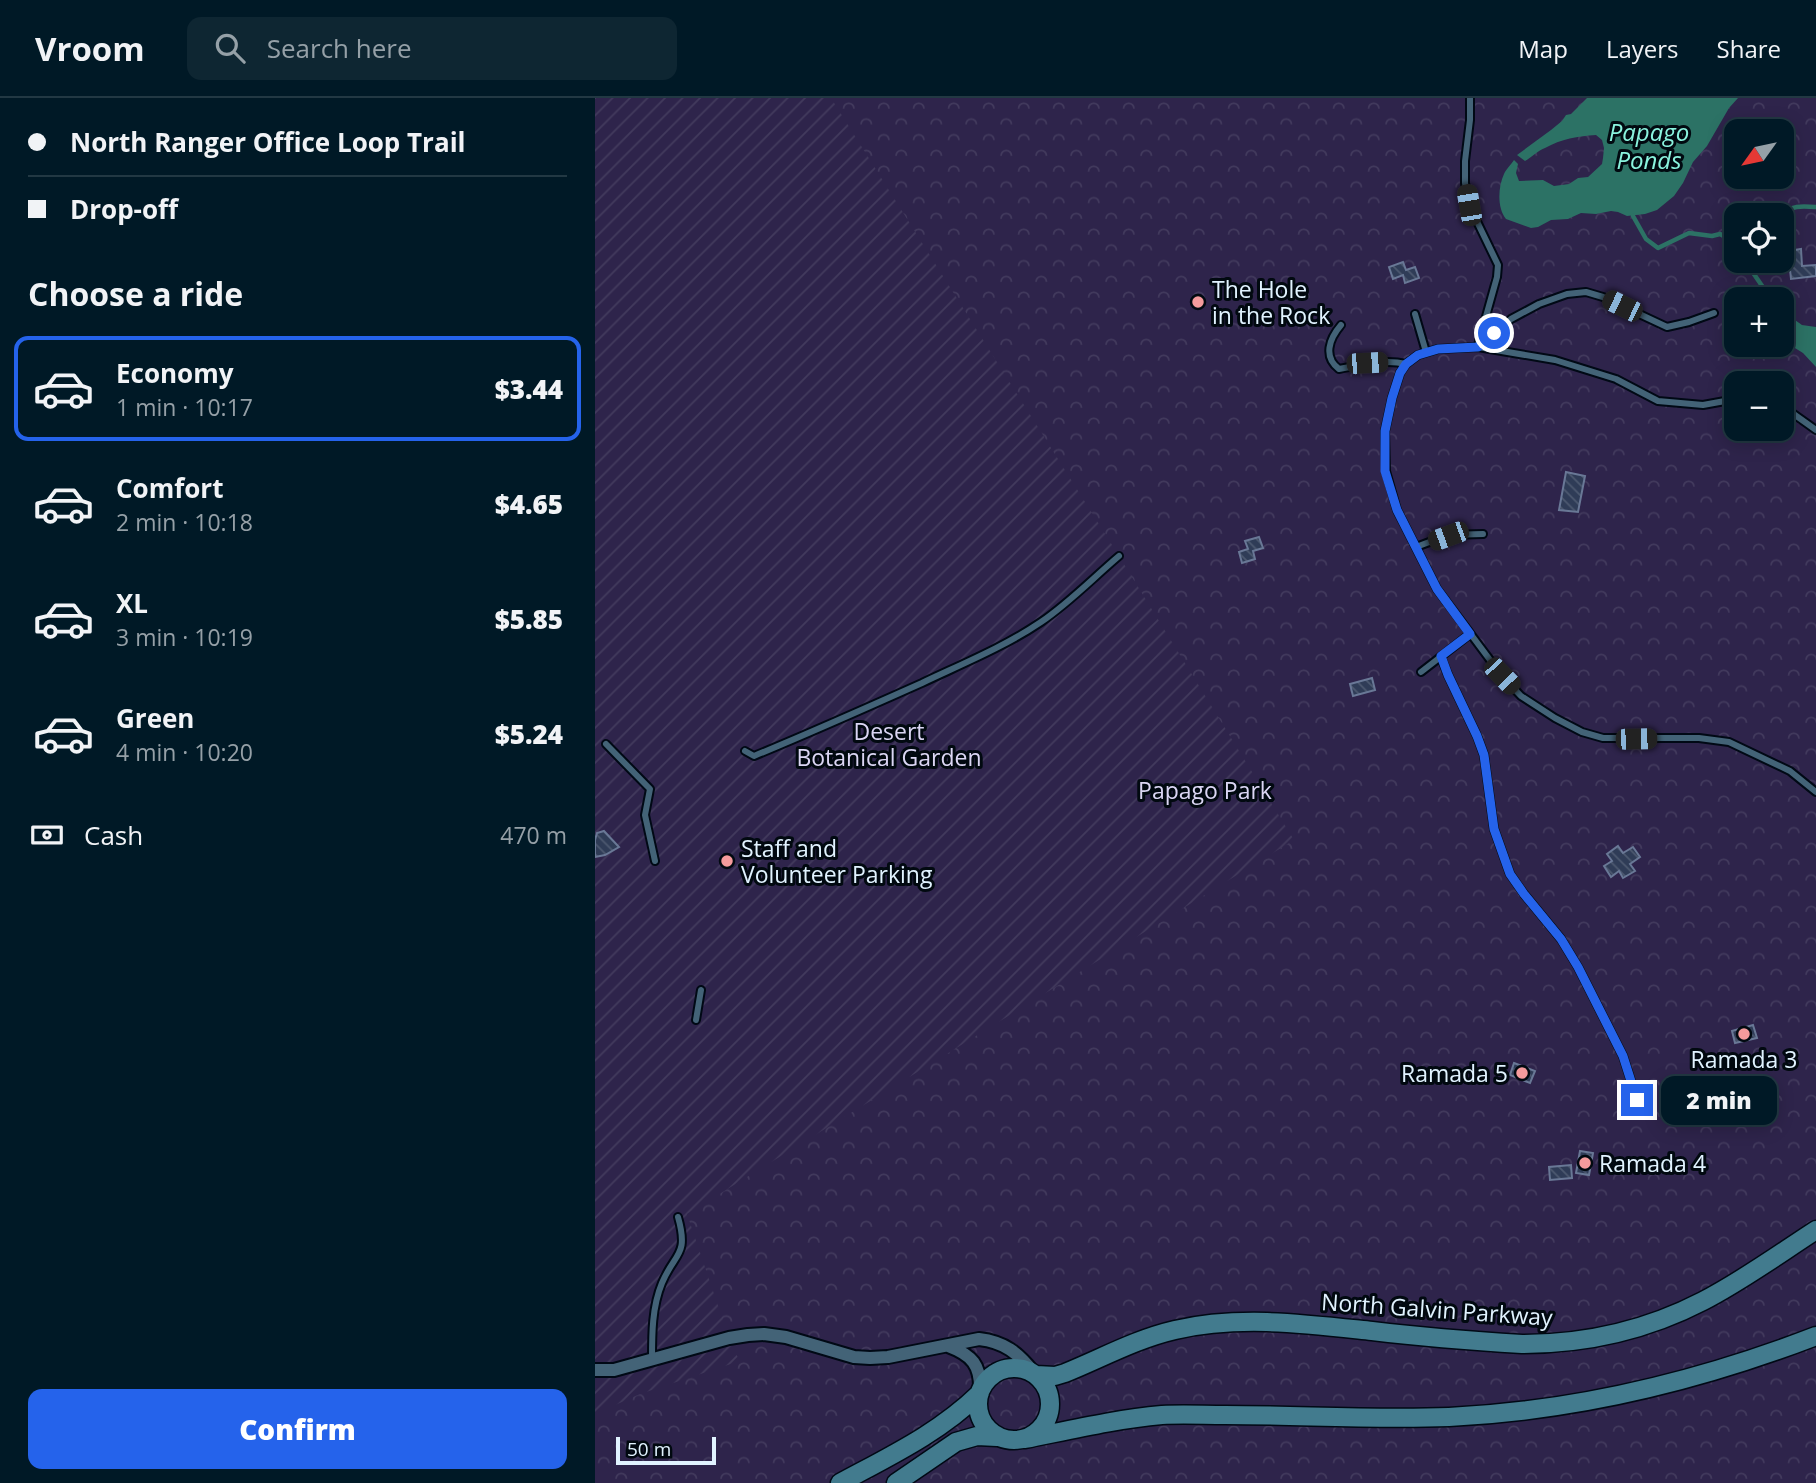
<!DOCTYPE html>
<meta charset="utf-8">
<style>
body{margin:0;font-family:"Open Sans",sans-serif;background:#0e2632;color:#f1f3f6;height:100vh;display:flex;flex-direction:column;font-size:26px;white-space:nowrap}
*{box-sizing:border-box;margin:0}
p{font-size:23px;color:#95a0a7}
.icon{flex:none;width:38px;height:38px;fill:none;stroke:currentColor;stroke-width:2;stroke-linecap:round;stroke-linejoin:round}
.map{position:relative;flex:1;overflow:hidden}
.panel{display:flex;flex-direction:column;background:#001926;width:595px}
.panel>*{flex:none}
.top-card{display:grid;align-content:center;height:154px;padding:0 28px;background:#001926}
.needle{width:46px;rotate:237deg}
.buttons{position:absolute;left:1129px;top:21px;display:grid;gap:14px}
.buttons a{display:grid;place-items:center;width:70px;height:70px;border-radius:14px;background:#001926;box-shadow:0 4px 18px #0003,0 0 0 2px #223843;font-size:35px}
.scale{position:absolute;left:21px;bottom:18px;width:100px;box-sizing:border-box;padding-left:7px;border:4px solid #e1f3ff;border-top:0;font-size:19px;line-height:24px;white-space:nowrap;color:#e1f3ff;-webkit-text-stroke:5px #010910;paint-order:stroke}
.end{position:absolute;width:32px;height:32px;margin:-16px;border:9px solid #2563eb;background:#fff;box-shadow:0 0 0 4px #fff}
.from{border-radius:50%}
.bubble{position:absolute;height:49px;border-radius:14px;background:#001926;box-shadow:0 4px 18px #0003,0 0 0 2px #223843;font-size:23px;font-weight:800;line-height:49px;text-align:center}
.car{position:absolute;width:21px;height:42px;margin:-21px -10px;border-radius:9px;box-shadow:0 0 5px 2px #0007;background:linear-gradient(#222 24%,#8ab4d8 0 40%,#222 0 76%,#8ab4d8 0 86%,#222 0)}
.top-card b{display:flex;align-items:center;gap:24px;height:66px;font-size:26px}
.top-card b+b{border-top:2px solid #223843}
.top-card i{width:18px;height:18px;background:#f1f3f6}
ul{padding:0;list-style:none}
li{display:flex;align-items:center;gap:21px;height:105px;margin:0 14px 10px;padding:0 14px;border:4px solid transparent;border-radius:14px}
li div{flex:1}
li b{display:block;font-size:26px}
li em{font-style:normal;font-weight:800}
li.current{border-color:#2563eb}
li>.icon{width:63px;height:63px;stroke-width:1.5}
h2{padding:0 28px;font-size:32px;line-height:84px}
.pay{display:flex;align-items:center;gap:18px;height:77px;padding:0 28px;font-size:26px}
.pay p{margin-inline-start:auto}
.primary-button{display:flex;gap:14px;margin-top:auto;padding:14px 28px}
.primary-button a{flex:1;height:80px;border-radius:14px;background:#2563eb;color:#fff;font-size:28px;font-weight:800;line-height:80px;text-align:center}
header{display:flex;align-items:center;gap:42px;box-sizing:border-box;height:98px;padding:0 35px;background:#001926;border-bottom:2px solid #223843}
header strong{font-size:33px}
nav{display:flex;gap:38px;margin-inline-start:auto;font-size:24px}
.search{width:490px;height:63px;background:#0e2632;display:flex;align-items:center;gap:18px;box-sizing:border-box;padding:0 24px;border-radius:14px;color:#95a0a7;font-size:26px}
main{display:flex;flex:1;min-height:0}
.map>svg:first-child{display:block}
.park{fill:url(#park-crowns);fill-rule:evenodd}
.garden{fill:url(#garden-furrows)}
.water{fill:#2c7265}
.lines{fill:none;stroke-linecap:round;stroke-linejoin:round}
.stream{stroke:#2c7265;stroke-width:4.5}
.building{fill:url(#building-back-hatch);stroke:#697896;stroke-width:2}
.lane-casing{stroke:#000915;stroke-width:10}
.street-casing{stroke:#000915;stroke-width:16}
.secondary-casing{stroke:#000915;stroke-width:21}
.lane{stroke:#436377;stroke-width:6}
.street{stroke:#436377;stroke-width:12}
.secondary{stroke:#427b8e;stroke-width:18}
.route{stroke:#2563eb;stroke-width:9}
.poi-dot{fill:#f59b9d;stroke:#010910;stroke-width:2.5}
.labels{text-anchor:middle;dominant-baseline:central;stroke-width:6;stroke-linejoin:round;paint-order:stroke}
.poi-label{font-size:23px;fill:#e1f3ff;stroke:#010910;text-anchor:start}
.park-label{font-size:23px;fill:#dbd6f4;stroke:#010910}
.street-label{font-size:23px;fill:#e1f3ff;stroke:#010910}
.water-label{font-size:24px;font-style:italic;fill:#8af3de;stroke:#010910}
</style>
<header>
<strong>Vroom</strong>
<div class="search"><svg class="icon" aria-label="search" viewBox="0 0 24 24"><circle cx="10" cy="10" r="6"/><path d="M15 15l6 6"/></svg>Search here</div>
<nav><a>Map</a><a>Layers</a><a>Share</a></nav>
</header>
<main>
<section class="panel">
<div class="top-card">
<b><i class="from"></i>North Ranger Office Loop Trail</b>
<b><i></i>Drop-off</b>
</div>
<h2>Choose a ride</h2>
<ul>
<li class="current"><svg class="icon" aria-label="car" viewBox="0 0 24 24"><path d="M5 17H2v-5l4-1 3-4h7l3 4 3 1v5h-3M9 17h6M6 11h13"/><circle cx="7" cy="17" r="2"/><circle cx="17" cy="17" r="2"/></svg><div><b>Economy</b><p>1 min · 10:17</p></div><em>$3.44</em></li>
<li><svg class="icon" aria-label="car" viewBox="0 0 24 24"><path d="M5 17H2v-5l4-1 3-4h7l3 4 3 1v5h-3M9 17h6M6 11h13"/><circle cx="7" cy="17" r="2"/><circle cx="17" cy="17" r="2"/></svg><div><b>Comfort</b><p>2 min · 10:18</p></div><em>$4.65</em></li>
<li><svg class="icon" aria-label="car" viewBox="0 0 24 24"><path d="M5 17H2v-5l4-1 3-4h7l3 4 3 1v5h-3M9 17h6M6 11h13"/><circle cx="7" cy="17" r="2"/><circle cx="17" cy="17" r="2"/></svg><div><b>XL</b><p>3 min · 10:19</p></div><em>$5.85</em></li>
<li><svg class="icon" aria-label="car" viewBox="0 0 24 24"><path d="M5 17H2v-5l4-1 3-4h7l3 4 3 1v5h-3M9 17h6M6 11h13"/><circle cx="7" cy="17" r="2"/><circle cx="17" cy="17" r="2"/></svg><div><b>Green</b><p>4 min · 10:20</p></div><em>$5.24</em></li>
</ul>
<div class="pay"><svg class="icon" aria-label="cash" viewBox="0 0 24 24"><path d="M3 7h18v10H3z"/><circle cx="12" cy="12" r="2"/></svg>Cash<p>470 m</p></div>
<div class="primary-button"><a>Confirm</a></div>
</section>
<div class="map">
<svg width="1221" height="1385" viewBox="0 0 1221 1385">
<defs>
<pattern id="park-crowns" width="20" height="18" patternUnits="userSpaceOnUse" patternTransform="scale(1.75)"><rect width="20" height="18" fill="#2e244b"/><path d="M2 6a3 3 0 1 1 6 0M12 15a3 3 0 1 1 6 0" fill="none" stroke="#423a5d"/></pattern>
<pattern id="garden-furrows" width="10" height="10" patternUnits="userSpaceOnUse" patternTransform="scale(1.75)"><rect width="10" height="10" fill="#2e244b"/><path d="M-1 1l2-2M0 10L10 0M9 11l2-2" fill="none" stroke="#423a5d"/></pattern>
<pattern id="building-back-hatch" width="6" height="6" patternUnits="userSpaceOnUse" patternTransform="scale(1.75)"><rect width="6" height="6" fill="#2f3c57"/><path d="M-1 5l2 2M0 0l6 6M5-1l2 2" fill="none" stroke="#4d5970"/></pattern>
</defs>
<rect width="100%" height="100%" fill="#002132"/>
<path class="park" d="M0 0H1221V1385H0ZM1141 33H1186V79H1141ZM1141 117H1186V163H1141ZM1141 201H1186V247H1141ZM1141 285H1186V331H1141Z"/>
<path class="garden" d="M0 0H236L524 458 699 742 92 1116 137 1249 145 1263 45 1296 0 1316Z"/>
<path class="water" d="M992 0H1143L1134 10 1112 48 1098 64 1088 85 1079 98 1062 112 1050 116 1032 118 1023 114 1016 113 1001 116 986 115 973 121 956 122 943 129 936 130 911 121C902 110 903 89 909 76 911 71 916 67 919 62L923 66 921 75 924 83 948 82 959 88 974 86 983 80 993 79 1007 66 1008 60 1009 50 1007 42 1001 37C983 38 966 41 950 50 942 53 937 59 930 63L922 57 956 32 967 23 971 17 976 16Z
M1190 215 1207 227 1221 229V269L1208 255 1187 242V216Z"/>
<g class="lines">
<path class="stream" d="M1186 117C1196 107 1207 108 1221 109
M1038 118 1051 141 1063 150 1094 135 1117 138 1125 136 1141 145
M1150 163 1176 201"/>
</g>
<path class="building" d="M1206 151 1207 168 1221 167V178L1196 181 1193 153Z
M808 164 811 172 820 169 824 180 810 185 808 177 798 181 794 169Z
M971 374 990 378 983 414 964 412Z
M664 439 668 450 658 453 660 461 647 465 644 454 653 451 650 443Z
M777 580 780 592 758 598 755 586Z
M9 733 24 749 10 757 0 759V742L2 735Z
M1023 748 1028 755 1038 749 1045 759 1035 766 1040 773 1028 780 1024 773 1016 779 1009 768 1017 763 1012 756Z
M1158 927 1162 940 1140 945 1137 933Z
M919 965 940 973 935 985 915 977Z
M985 1053 998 1055 994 1077 981 1075Z
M976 1067 977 1080 955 1082 954 1069Z"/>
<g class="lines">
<g class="lane-casing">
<path id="lane" d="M875 0V22L870 63V85L874 107 903 167 902 179 883 247
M820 216 831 254
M746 227C734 241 728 259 744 271 766 267 789 261 811 266
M883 249 916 221 944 206 972 196 991 194 1008 199 1072 229 1094 224 1119 215
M1141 301 1108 307 1063 303 1021 281 960 262 883 249 843 251 823 257 811 266 805 275 797 300 790 333 791 373 802 412 842 491 907 578 926 598 960 620 987 634 1008 640H1104L1134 644 1195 673 1221 694
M1186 307 1221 332
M821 449 853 437 888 436
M846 559 853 577 882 638 889 657 899 731 915 776 929 796 966 841 983 869 1028 958 1042 1002
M826 574 875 536
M11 646 55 691 50 717 60 763
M150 653 159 658C215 635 271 610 327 585 367 566 409 549 446 524 474 505 498 480 524 458
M101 922 106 892
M57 1261C57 1236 57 1209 67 1185 80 1154 94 1158 83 1119"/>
</g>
<g class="street-casing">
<path id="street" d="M353 1248C377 1257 386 1267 385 1293
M0 1272H19L134 1240 153 1237 169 1236 191 1239 259 1259 275 1260 293 1259 384 1241C410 1244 423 1255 439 1275"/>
</g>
<g class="secondary-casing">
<path id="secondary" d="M383 1306a36 36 0 1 1 72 0a36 36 0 1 1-72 0Z
M441 1277 460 1278 470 1275C507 1260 541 1241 580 1232 645 1217 712 1226 777 1233 827 1239 877 1243 927 1246 990 1246 1052 1232 1108 1203 1147 1183 1184 1156 1221 1132
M430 1341C475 1332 521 1321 567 1317 588 1316 609 1317 630 1317 705 1317 779 1322 854 1319 979 1313 1104 1283 1221 1238
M245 1385C295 1358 344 1335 385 1295
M301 1385 361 1344 382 1338 402 1339"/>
</g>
<use href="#lane" class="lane"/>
<use href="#street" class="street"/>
<use href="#secondary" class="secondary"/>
</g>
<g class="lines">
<path class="route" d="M899 235 883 249 843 251 823 257 811 266 805 275 797 300 790 333V373L802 412 842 491 875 536 846 558 853 577 882 638 889 657 899 731 915 776 929 796 966 841 983 869 1028 958 1042 1002"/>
</g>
<g class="poi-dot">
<circle cx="603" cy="204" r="7"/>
<circle cx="132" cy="763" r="7"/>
<circle cx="1149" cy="936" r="7"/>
<circle cx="927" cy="975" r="7"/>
<circle cx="990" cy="1065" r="7"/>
</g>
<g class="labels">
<g class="poi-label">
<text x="617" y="191">The Hole<tspan x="617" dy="26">in the Rock</tspan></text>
<text x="146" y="750">Staff and<tspan x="146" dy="26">Volunteer Parking</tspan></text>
<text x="1149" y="961" text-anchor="middle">Ramada 3</text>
<text x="913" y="975" text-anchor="end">Ramada 5</text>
<text x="1004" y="1065">Ramada 4</text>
</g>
<g class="park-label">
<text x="294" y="633">Desert<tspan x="294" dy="26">Botanical Garden</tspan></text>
<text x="610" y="692">Papago Park</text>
</g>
<g class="street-label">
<text transform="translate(842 1211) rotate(4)">North Galvin Parkway</text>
</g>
<g class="water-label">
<text x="1054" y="33">Papago<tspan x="1054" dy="28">Ponds</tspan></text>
</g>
</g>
</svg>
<div class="buttons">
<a><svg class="needle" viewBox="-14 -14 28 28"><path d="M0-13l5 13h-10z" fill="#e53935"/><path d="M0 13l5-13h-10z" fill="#95a0a7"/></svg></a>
<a><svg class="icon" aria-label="locate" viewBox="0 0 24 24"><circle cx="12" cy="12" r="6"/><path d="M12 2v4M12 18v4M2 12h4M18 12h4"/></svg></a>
<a>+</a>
<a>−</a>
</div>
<div class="scale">50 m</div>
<i class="end from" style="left:899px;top:235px"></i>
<i class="end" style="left:1042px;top:1002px"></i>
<div class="bubble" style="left:1066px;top:978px;width:116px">2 min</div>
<i class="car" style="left:874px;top:107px;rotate:350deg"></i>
<i class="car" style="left:1027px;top:208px;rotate:296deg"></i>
<i class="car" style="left:772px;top:265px;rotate:87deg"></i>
<i class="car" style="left:853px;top:438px;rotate:250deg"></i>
<i class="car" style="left:907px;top:578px;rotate:136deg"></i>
<i class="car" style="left:1041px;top:641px;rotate:89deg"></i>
</div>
</main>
